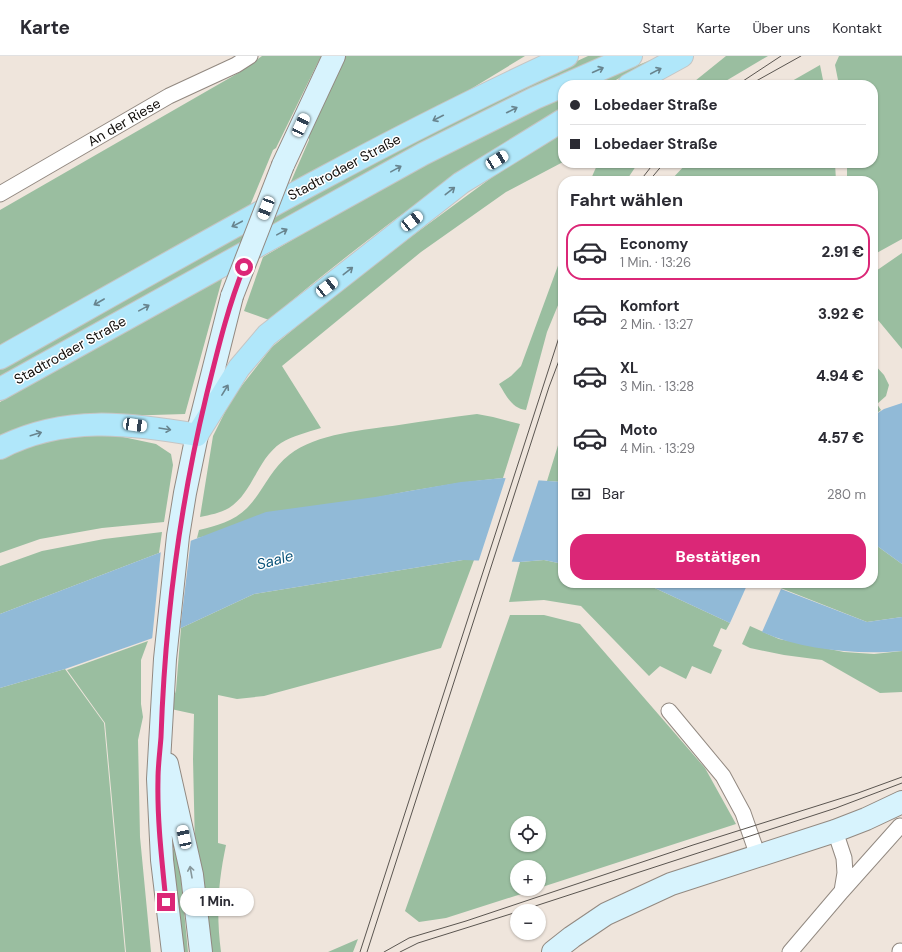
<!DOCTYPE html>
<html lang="de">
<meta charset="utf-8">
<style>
body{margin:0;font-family:"DM Sans",sans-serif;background:#f2f2f3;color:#2b2b33;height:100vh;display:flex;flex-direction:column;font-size:15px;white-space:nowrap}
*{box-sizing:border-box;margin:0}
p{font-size:13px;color:#7c7c81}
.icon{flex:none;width:22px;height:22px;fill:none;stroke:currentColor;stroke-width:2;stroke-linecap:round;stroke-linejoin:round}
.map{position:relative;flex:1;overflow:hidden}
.panel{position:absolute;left:558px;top:120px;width:320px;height:412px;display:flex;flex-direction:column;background:#fff;border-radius:16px;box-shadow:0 1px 3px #0004}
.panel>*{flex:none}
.top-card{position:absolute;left:558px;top:24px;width:320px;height:88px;border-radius:16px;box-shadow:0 1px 3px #0004;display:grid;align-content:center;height:88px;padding:0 12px;background:#fff}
.buttons{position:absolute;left:510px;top:760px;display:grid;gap:8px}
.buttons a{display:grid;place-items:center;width:36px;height:36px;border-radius:50%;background:#fff;box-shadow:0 1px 3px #0004;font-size:20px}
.end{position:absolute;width:18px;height:18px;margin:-9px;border:5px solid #db2777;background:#fff;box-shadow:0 0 0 2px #fff}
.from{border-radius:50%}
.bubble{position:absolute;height:28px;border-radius:14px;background:#fff;box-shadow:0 1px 3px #0004;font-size:13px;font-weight:800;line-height:28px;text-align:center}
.car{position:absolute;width:12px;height:24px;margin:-12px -6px;border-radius:5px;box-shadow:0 0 3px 1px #0007;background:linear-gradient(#fff 24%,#345 0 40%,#fff 0 76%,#345 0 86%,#fff 0)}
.top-card b{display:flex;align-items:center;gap:14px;height:38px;font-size:15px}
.top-card b+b{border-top:1px solid #e1e1e2}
.top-card i{width:10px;height:10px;background:#2b2b33}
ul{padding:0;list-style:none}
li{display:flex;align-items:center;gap:12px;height:56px;margin:0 8px 6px;padding:0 4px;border:2px solid transparent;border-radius:16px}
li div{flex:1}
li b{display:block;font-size:15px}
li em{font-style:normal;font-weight:800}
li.on{border-color:#db2777}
li>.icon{width:36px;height:36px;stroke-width:1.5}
h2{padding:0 12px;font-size:18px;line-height:48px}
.pay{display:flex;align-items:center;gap:10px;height:44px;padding:0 12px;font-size:15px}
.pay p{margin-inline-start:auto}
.cta{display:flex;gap:8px;margin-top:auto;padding:8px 12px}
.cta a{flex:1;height:46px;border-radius:16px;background:#db2777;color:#fff;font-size:16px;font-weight:800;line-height:46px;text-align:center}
header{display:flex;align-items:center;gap:24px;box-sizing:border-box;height:56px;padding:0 20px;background:#fff;border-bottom:1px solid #e1e1e2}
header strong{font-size:19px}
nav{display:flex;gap:22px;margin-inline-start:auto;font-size:14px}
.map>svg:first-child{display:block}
.green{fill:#9abea0;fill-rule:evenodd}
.water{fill:#91bad7}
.pier{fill:#efe5dc}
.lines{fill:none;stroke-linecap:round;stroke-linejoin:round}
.minor-casing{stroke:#928981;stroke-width:17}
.secondary-casing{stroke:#928981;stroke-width:24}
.primary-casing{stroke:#c5c5c4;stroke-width:24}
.minor{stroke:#fff;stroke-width:15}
.secondary{stroke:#d7f3fd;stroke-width:22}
.primary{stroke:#b0e7fa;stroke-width:22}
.tram{stroke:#5a5550;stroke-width:1}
.secondary-bridge-casing{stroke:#928981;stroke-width:24;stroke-linecap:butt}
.secondary-bridge{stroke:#d7f3fd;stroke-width:22}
.oneway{stroke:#68848e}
.oneway2{stroke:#87979b}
.route{stroke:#db2777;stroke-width:5}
.labels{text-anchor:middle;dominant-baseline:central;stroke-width:3;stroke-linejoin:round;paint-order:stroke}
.street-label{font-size:14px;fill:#0f0c09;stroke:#fff}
.water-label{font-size:15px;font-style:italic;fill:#0e557b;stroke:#fff}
</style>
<header>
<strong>Karte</strong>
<nav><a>Start</a><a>Karte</a><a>Über uns</a><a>Kontakt</a></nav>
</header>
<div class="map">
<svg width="902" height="896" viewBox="0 0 902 896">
<rect width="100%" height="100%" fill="#efe5dc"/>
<path class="green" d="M262 0H321L276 92 273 94 249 152 0 292V154L240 16Z
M345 0H525L461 39 289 130 309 84V74Z
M588 0H610L0 323V312L279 154 534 25Z
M726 0H768L719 29H690Z
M839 0H902V183L873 199V125H847V107H873V29H839L835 9Z
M653 3 607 29H590Z
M820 9 824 29H785Z
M563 40V54C458 113 361 186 269 264L244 255 263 201 386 129Z
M563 76V106L506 136 421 196 282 310 321 372C308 376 292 380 281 387 257 403 253 437 229 452 220 457 210 459 200 461L213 380 232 342 272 291 332 241 412 180 510 108Z
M598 107H638L626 125H590Z
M687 107H835L836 125H670Z
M563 196V237L547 276 526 354C512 353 506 339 499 328L511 320 521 310Z
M902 197V293L873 258V217Z
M223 220 185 358 120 360 0 383V346Z
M873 307 884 319 889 329 886 340 877 348 881 354 873 360Z
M477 358 493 361 520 368 503 422C399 432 298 459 197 482L199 474C216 470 235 465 248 451 263 435 271 413 289 399 317 377 364 374 399 369 425 365 451 361 477 358Z
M563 373V426L547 425Z
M109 378 156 388 171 398 173 409 164 466 102 472 40 483 0 497V401L49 381Z
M162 476 159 497 0 558V510L42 495 104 483Z
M873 487 902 508V561L867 566 768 527H873Z
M463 504H474L441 592 264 640 237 643 218 639V787L226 789C218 827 216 857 221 896H206L195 791 193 703 194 658 171 653 176 634 181 572 254 538Z
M544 504 563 508V527H644L730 567 726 574 721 572 713 590 722 594 711 618 692 610 686 623 660 610 649 620 581 550 544 544 509 546 520 506Z
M510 559H544L580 568 705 712 736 768 539 832V811H517V833H537L446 862 419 866 405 855ZM517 767H539V789H517Z
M750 570 779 583 844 596 874 598 902 595V636L880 637 822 604 784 599 750 592 742 588Z
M148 585 141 604V648L143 661 138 684 140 781 151 896H126L105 667 67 614Z
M65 613 104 667 125 896H0V632Z
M175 789 179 803 188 896H182L172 797Z
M358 883 353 896H328Z"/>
<path class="water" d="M902 347V508L873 487V360L884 353Z
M503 422 563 426V508L544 504 520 506 463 504 254 538 181 572 65 613 0 632V558L266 456 375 441 461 426Z
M644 527H748L730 567Z
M781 533 867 566 902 561V595C857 599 803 594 762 576Z"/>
<path class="pier" d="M506 421 539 423 511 508 478 507Z
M191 483 180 574 152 584 161 494Z"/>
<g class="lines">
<g class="minor-casing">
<path id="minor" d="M0 138 169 40 236 9 250 0
M669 655 723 720 743 757 758 800
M842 835 900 770
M790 896 842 835 845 817 844 802 835 775
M900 896V895"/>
</g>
<g class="secondary-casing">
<path id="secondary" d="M283 109 334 0
M167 708 192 819 201 896
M173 896 162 804 158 723 165 603 178 480 185 437 197 379 232 240
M553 896 572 881 606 858 671 828 835 775 866 763 902 746"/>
</g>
<g class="primary-casing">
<path id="primary" d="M565 29 631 0
M629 29 682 0
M0 302C187 197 372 89 567 0
M0 333 423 98 535 42 563 30
M0 392C64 359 129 367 197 379L239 312 267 279 461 127 563 64"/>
</g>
<use href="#minor" class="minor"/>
<use href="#secondary" class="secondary"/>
<use href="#primary" class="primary"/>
<path class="tram" d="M737 29 781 0
M749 29 801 0
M640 125 654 107
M649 125 664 107
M520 855 836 752 902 727
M360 896 563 269
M367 896 549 331 563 294
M384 896 409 882 466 865 693 789 858 737 902 721
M400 896 418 887 517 856"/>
<g class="secondary-bridge-casing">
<path id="secondary-bridge" d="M232 240 283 109"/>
</g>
<use href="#secondary-bridge" class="secondary-bridge"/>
</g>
<defs><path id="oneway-shaft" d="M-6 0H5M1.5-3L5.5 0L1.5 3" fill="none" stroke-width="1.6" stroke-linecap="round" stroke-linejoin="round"/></defs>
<g class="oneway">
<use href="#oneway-shaft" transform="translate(598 14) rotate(-24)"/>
<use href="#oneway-shaft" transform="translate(656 15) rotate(-28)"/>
<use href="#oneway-shaft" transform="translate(512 54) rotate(-27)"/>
<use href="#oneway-shaft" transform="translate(438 62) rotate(153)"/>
<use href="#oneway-shaft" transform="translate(396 113) rotate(-29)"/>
<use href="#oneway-shaft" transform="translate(450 135) rotate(-38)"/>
<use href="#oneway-shaft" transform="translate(237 168) rotate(152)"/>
<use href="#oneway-shaft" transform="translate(282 176) rotate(-29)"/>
<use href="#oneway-shaft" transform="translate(348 215) rotate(-38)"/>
<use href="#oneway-shaft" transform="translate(99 246) rotate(150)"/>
<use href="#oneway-shaft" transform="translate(144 252) rotate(-29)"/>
<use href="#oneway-shaft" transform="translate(225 334) rotate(-58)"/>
<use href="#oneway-shaft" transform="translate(165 373) rotate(9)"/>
<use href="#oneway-shaft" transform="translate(36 378) rotate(-17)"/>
</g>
<use class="oneway2" href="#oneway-shaft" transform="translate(191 816) rotate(-100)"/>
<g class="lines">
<path class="route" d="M166 846C162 805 157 764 158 723 158 709 160 695 161 681 165 566 179 453 206 341 217 297 227 253 244 211"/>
</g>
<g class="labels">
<g class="street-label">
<text transform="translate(124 66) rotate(-30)">An der Riese</text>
<text transform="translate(344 111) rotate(-28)">Stadtrodaer Straße</text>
<text transform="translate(70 294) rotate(-29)">Stadtrodaer Straße</text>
</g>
<g class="water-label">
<text transform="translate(275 504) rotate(-15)">Saale</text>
</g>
</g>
</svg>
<div class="buttons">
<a><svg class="icon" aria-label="locate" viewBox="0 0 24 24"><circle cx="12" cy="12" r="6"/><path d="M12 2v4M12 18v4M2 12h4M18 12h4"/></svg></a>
<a>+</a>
<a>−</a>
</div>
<i class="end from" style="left:244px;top:211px"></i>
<i class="end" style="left:166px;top:846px"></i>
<div class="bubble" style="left:180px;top:832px;width:74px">1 Min.</div>
<i class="car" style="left:301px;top:69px;rotate:25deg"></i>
<i class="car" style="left:497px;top:104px;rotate:58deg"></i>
<i class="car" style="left:266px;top:152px;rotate:201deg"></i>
<i class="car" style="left:412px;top:165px;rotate:52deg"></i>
<i class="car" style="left:327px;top:231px;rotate:52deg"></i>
<i class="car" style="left:135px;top:369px;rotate:98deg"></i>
<i class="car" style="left:184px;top:781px;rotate:348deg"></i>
<div class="top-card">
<b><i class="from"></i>Lobedaer Straße</b>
<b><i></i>Lobedaer Straße</b>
</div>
<section class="panel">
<h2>Fahrt wählen</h2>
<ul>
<li class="on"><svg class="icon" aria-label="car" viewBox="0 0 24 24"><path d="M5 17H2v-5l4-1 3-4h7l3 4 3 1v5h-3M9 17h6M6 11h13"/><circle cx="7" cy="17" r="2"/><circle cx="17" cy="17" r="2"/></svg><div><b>Economy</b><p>1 Min. · 13:26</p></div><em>2.91 €</em></li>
<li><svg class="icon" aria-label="car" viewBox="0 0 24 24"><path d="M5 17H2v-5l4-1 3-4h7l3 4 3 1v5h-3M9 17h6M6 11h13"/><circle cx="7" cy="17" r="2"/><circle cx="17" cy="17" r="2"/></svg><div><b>Komfort</b><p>2 Min. · 13:27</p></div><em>3.92 €</em></li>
<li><svg class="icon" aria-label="car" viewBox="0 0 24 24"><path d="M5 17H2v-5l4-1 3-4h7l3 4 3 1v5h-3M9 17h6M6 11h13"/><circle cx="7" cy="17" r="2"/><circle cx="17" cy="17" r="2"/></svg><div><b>XL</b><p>3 Min. · 13:28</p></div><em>4.94 €</em></li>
<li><svg class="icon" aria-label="car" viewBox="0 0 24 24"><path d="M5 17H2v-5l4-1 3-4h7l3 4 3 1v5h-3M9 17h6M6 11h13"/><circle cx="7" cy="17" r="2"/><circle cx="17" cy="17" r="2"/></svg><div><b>Moto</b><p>4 Min. · 13:29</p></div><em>4.57 €</em></li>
</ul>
<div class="pay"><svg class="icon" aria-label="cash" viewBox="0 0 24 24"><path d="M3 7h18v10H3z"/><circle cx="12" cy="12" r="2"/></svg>Bar<p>280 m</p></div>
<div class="cta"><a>Bestätigen</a></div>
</section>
</div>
